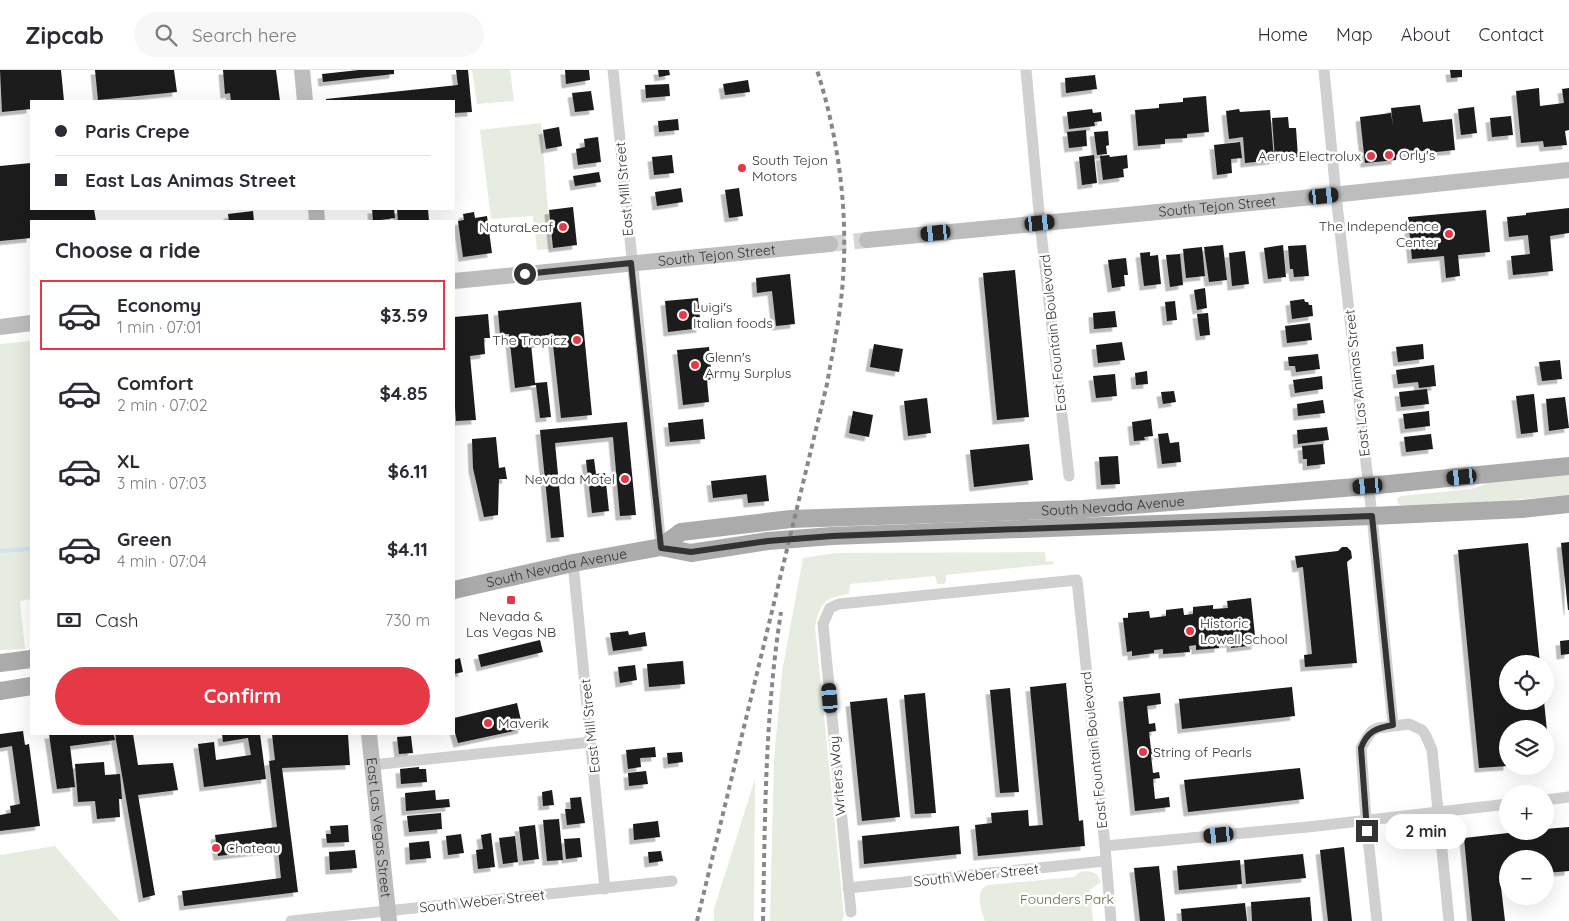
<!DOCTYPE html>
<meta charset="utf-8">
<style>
body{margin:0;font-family:Quicksand,sans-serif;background:#f7f7f7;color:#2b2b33;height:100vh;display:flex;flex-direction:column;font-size:19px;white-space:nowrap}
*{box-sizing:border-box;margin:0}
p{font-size:16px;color:#7c7c81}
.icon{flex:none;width:28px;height:28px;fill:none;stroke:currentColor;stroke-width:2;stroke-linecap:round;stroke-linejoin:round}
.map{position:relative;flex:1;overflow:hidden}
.sheet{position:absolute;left:30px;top:150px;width:425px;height:515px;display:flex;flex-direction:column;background:#fff;border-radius:0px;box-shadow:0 5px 20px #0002}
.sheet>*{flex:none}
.guide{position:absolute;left:30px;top:30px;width:425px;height:110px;border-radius:0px;box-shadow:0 5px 20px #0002;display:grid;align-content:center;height:110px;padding:0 25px;background:#fff}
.tools{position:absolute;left:1499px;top:585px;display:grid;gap:10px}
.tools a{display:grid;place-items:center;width:55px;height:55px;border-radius:50%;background:#fff;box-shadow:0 5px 20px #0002;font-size:25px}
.end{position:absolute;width:22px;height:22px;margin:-11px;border:6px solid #333;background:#fff;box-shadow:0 0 0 2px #fff}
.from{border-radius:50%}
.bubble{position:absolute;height:35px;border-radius:18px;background:#fff;box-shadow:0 5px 20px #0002;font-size:16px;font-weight:700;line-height:35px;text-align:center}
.car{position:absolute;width:15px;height:30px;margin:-15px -8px;border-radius:6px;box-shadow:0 0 4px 1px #0007;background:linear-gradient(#222 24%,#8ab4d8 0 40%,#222 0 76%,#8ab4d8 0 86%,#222 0)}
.guide b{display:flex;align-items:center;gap:18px;height:48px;font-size:19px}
.guide b+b{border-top:1px solid #e1e1e2}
.guide i{width:12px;height:12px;background:#2b2b33}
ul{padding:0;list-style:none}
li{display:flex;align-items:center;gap:15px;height:70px;margin:0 10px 8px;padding:0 15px;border:2px solid transparent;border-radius:0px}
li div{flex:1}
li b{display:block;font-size:19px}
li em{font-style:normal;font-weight:700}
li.current{border-color:#e63946}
li>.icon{width:45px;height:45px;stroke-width:1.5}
h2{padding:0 25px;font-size:22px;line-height:60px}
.pay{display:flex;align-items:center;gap:12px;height:55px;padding:0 25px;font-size:19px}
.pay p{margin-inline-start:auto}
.cta{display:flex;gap:10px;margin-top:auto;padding:10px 25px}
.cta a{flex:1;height:58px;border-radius:30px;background:#e63946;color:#fff;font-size:20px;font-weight:700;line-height:58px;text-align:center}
header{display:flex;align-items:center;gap:30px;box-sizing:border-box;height:70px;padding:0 25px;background:#fff;border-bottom:1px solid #e1e1e2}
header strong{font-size:24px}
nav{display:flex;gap:28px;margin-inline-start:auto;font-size:18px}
.search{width:350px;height:45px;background:#f7f7f7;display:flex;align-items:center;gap:12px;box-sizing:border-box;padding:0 18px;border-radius:28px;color:#7c7c81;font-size:19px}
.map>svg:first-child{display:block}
.green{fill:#e6ecdf}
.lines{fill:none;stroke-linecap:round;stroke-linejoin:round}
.stream{stroke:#cfe2ee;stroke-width:4}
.building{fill:#1a1a1a;filter:url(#shadow)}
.secondary-tunnel{stroke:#d6d6d6;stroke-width:16;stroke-dasharray:16 8;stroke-linecap:butt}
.street{stroke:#d0d0d0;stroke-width:11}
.secondary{stroke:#bdbdbd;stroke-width:16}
.primary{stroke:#ababab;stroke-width:18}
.rail{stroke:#888;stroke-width:4;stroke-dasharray:5 4;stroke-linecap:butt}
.route{stroke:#333;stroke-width:6}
.poi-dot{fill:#e63946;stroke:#fff;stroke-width:2}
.labels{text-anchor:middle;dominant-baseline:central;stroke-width:5;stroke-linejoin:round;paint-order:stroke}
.poi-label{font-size:14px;fill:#333;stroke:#fff;text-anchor:start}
.street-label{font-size:14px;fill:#333;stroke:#fff}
.park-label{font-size:14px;fill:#56703f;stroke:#fff}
</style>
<header>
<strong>Zipcab</strong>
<div class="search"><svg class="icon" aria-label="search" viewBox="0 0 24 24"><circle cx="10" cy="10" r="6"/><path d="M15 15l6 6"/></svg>Search here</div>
<nav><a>Home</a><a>Map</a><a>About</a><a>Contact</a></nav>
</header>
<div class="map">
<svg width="1569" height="851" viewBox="0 0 1569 851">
<defs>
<filter id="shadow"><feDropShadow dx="-4.5" dy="4.5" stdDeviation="0" flood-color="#0004"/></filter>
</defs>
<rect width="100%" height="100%" fill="#fff"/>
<path class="green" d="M472 0H510L514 31 477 34Z
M541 53 551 179 537 180 533 146 491 149 480 60Z
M31 271V529L20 531 25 579 0 580V274Z
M1569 402V425L1502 431 1405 437 1398 434 1397 429 1401 426 1472 419 1501 408Z
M1045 482 1046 492 1053 491V494L946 505V512L944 514H937L935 506 850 514 849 524C824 528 820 533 815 557L844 845 842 851H770L774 690 782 602 803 488 836 483Z
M755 709 754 851H714V839Z
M55 776 120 851H0V785Z
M1089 801 1097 804 1101 812 1090 820 1093 851H985C981 840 974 820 988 815L1074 807 1080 802Z"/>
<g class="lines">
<path class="stream" d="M0 481 31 479"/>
</g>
<path class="building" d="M0 0H61L64 31H31V39L2 42Z
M95 0H174L177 22 98 30Z
M223 0H276L280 31H231L230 23 225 24Z
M359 0H394V4L323 12 322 4Z
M456 0H468L472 42 454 43V31H326V29L458 15Z
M565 0H589L590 10 566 14Z
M658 0H669L670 5 659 7Z
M1450 0H1462V7L1451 8Z
M1095 5 1097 19 1066 23 1065 8Z
M748 10 750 22 725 25 723 14Z
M669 14 670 26 646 28 645 15Z
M1539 18 1540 36 1564 33 1562 19 1569 18V60L1565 61 1567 75 1544 77 1543 71 1521 73 1516 21Z
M591 21 594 40 575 42 572 23Z
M1206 26 1209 62 1187 64V68L1165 69V74L1138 76 1135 40 1159 38V34L1183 32V28Z
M1420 35 1423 52 1452 49 1455 80 1426 83V81L1396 85V90L1365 93 1360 47 1391 43 1393 56 1391 38Z
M1474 37 1477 63 1461 65 1458 39Z
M1092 39 1093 43 1101 42 1102 51 1094 52 1095 56 1069 59 1067 42Z
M1239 39 1240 42 1270 40 1274 90 1245 93 1243 67 1229 69 1226 41Z
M1511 46 1513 65 1492 67 1490 48Z
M1288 47 1289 58H1296L1298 87 1275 89 1272 48Z
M678 49 679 60 659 62 658 51Z
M559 57 562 76 546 79 543 60Z
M1086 60 1087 76 1069 78 1067 62Z
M1108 61 1109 75 1106 76 1107 84 1097 85 1094 62Z
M598 67 601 92 578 95 576 79 585 77 584 69Z
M1240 72 1242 88 1231 89 1232 103 1217 105 1214 75Z
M672 85 674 103 654 105 652 87Z
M1094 85 1097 113 1082 115 1079 87Z
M1109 85 1110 87 1127 85 1128 98 1123 99 1124 107 1103 110 1100 86Z
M31 93V139H94L96 151H31V168L0 171V96Z
M599 102 601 112 575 116 573 106Z
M681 118 683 132 657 136 655 122Z
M739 118 743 146 729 148 725 120Z
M573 137 577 175 553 178 549 140Z
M1569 138V163L1550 166 1553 201 1513 205 1511 186 1530 184 1528 165 1509 167 1507 147 1526 145V143Z
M372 139H394L395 148 373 151Z
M397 139H428L429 151H398Z
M1486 140 1490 182 1458 185 1460 206 1446 208 1444 186 1412 189 1408 147Z
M253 141 254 151H229L228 144Z
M474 142 475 148 487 146 492 183 463 187 458 151 464 150 463 144Z
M1223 175 1227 210 1209 212 1204 177Z
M1283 175 1286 207 1268 209 1264 178Z
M1306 175 1309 206 1294 207 1293 199H1290L1288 176Z
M1202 177 1205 206 1186 208 1183 179Z
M1245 181 1249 214 1232 216 1229 183Z
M1150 182V186L1158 185 1161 214 1144 216 1140 183Z
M1180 184 1183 215 1170 217 1166 185Z
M1126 188 1128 205H1124L1125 216 1112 218 1108 190Z
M1015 200 1029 347 997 350 983 203Z
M790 204 795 254 776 256 772 221 757 223 756 208Z
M1205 218 1207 238 1197 240 1194 220Z
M698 228 701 258 668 262 665 231Z
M1304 229 1305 232H1308L1309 235H1312L1313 246 1292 249 1290 231Z
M1175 231 1177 250 1167 251 1165 232Z
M581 232 592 345 561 348 552 265H545L546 272 531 274 535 313 547 312 551 347 540 348 536 315 515 318 509 264H500L498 241Z
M1115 241 1117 257 1094 259 1093 243Z
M1208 243 1210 265 1200 266 1197 244Z
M488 244 490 268H484L485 284 470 286 476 350 456 351 454 324V247Z
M1310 253 1312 270 1287 273 1285 256Z
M1122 272 1125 290 1098 293 1096 275Z
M874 274 903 279 899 302 870 297Z
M1423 274 1424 289 1398 292 1396 277Z
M709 277 712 309 707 310 709 332 683 335 677 280Z
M1318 284 1320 299 1296 302 1295 296H1289L1288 287Z
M1560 290 1562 309 1542 311 1539 292Z
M1434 295 1436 316 1419 318 1418 312 1398 314 1396 300Z
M1147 301 1148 314 1136 315 1135 303Z
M1115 304 1117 326 1096 328 1093 306Z
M1322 306 1323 319 1295 323 1293 310Z
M1427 319 1429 334 1401 337 1399 322Z
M1174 321 1176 332 1163 334 1161 322Z
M1534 324 1538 362 1521 364 1516 326Z
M1565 327 1569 358 1549 361 1546 329Z
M927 328 931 363 908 366 904 331Z
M1323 330 1325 343 1298 346 1297 334Z
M853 341 873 345 869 367 849 363Z
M1429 341 1430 356 1405 359 1403 344Z
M703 349 705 369 670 372 668 353Z
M1151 349 1153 366 1144 367 1145 370 1134 371 1132 352Z
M627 352 636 445 620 446 613 367 555 373 564 467 551 468 540 360Z
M1327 357 1329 370 1298 374 1297 360Z
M1168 363 1170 373 1179 372 1181 392 1162 394 1158 364Z
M1431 364 1433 379 1406 382 1404 367Z
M496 367 499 398 505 397 507 409H499L498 445 484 447 473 398 472 369Z
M1029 374 1033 410 974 417 970 380Z
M1323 374 1325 394 1307 396V389H1303L1302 376Z
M1118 386 1120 414 1101 415 1099 387Z
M594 389 596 404 605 403 609 441 592 443 586 390Z
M766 405 769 431 748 433 747 424 713 428 711 411Z
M1569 472V540H1568L1561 473Z
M1528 473 1540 594H1508V631H1544L1550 691 1545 692V659H1508V696L1479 698 1458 480Z
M1342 477H1347L1351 481 1352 488 1347 492 1357 593 1305 597 1304 585 1312 584 1303 497 1297 498 1295 486 1338 481Z
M1251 528 1256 575 1231 578V573L1219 574V578L1196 580V575L1189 576 1190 582 1163 584V579L1154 580V583L1132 586V581L1127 582 1123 548H1128V543L1149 541 1150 548 1166 546V540L1183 538 1184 545 1193 544V537L1213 535V539L1228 538 1227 531Z
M628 561 629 565 645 562 647 576 613 581 610 563Z
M540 570 543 582 481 597 478 585Z
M1569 570V584L1561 585 1560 571Z
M460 588 463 602 454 604V590Z
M683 591 685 614 649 617 647 594Z
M635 595 637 610 620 613 618 597Z
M1066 613 1079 751 1083 750 1085 776 978 786 975 755 992 753 991 743 1028 740 1029 756 1043 755 1030 617Z
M1292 617 1295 646 1182 659 1179 629Z
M1010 618 1019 722 1000 723 990 620Z
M925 623 936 743 915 744 904 625Z
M1160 623 1161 634 1147 636 1149 654 1155 653 1156 661 1149 662 1151 679 1157 678 1158 685 1151 686 1153 703 1159 702 1160 708 1153 709 1155 729 1169 727 1170 737 1135 741 1123 627Z
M887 628 900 747 862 751 850 632Z
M517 633 523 659 458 673 454 659V648Z
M23 661 25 675 29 674 40 756 0 761V745L11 743 10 736 20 734 12 676 0 678V664Z
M49 664H114L115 670 70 676 75 717 57 719Z
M115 664H133L138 695 173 693 178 720 138 725 155 825 143 828Z
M222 664H260L266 709 204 717 198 674 214 672 216 690 251 685 248 668 223 672Z
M272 664H348L350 695 282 698 298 822 184 836 182 821 281 808 278 779 218 786 215 765 277 757 269 691 275 690Z
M411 666 413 683 399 684 397 667Z
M655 677 656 687 640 688 641 697 628 699 626 680Z
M682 682 683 692 668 694 667 683Z
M104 692 105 705 120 704 122 729H119L120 747 97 749 95 731 78 732 75 694Z
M419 697V699H426L427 712 401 714 400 699Z
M1300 698 1304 729 1188 742 1184 710Z
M646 701 648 714 629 716 628 703Z
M435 720 436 730 449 729 450 737 406 741 405 723Z
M552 720 554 735 543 736 542 722Z
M581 727 585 753 567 755 565 739H571L570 728Z
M441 743 442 759 409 762 407 746Z
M559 749 563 790 547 791 543 750Z
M658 751 660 767 634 770 633 754Z
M348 755 349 772 327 773 326 764H331L330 756Z
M535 755 539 789 523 791 519 757Z
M959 756 961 784 864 794 862 766Z
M1569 757V801L1545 803V789H1508V807L1500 808 1505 851H1472L1464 768 1526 761H1545V759Z
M491 763 495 797 478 799 476 780 483 779 481 765Z
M461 764 464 783 448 785 446 766Z
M515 766 518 792 503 794 499 768Z
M580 768 582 787 566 789 564 769Z
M429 771 431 788 410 790 409 773Z
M1344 777 1352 851H1328L1320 780Z
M355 780 357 798 330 800 329 782Z
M661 781 663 791 649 793 648 782Z
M1303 784 1306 808 1246 814 1244 790Z
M1240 790 1242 814 1179 820 1177 796Z
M1159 796 1165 851H1140L1134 798Z
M1310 827 1312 851H1252L1251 832Z
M1245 833 1247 851H1182L1181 839Z"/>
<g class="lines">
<path class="secondary-tunnel" d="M830 174 867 170"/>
<path class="street" d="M613 0 661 477
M1026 0 1040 153 1069 406
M1324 0 1336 125 1372 446 1393 655
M573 493 605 819
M372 695 591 672
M1545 730 1569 727
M1105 776 1308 757 1508 734
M848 818 1105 791
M851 842 823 554 830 538 839 534 1077 510 1105 776 1111 851
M291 851 672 811
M1377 851 1366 750 1361 678 1368 666 1372 661 1378 658 1409 654 1422 660 1426 666 1432 680 1449 851"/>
<g class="secondary">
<path d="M302 0 305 31"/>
<path d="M316 139 317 151"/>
<path id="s1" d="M867 170 1313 127 1569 100"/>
<path id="s2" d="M454 211 830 174"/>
<path d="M0 257 31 253"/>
<path id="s3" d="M369 664 389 851"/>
</g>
<g class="primary">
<path id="s4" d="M661 477 681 462 791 449 1083 439 1368 416 1569 396"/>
<path id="s5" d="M454 520 573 493 661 477 691 483 768 471 832 466 1372 446 1522 439 1569 434"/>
<path d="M0 593 31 589"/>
<path d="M0 621 31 616"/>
</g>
<path class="rail" d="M697 851 827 314C833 279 841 243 843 208 848 138 838 66 817 0
M763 851C765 748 765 644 781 542"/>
</g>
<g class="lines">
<path class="route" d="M525 204 631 193 661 478 691 482 768 471 832 466 1372 446 1393 655C1377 658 1367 661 1361 678L1367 761"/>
</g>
<g class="poi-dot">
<circle cx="1389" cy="85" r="5"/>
<circle cx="1371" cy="86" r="5"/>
<circle cx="742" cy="98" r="5"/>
<circle cx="563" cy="157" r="5"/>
<circle cx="1449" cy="164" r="5"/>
<circle cx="683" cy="245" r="5"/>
<circle cx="577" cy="270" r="5"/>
<circle cx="695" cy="295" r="5"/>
<circle cx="625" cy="409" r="5"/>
<rect x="506" y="525" width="10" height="10" rx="2.5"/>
<circle cx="1190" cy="561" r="5"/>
<circle cx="488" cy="653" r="5"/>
<circle cx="1143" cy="682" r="5"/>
<circle cx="216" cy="778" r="5"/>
</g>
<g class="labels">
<g class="poi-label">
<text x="1399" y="85">Orly's</text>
<text x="1361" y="86" text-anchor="end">Aerus Electrolux</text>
<text x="752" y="90">South Tejon<tspan x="752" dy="16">Motors</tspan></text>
<text x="1439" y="156" text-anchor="end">The Independence<tspan x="1439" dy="16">Center</tspan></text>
<text x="553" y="157" text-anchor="end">NaturaLeaf</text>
<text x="693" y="237">Luigi's<tspan x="693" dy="16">Italian foods</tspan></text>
<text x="567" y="270" text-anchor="end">The Tropicz</text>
<text x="705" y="287">Glenn's<tspan x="705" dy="16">Army Surplus</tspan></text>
<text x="615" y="409" text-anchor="end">Nevada Motel</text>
<text x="511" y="546" text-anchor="middle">Nevada &amp;<tspan x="511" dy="16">Las Vegas NB</tspan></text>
<text x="1200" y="553">Historic<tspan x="1200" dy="16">Lowell School</tspan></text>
<text x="498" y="653">Maverik</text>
<text x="1153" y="682">String of Pearls</text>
<text x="226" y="778">Chateau</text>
</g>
<g class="street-label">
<text transform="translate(624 119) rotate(-95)">East Mill Street</text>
<text stroke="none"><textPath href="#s1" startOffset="352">South Tejon Street</textPath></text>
<text stroke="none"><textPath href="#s2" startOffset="264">South Tejon Street</textPath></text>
<text transform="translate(1053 263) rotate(-96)">East Fountain Boulevard</text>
<text transform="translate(1357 313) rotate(-96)">East Las Animas Street</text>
<text stroke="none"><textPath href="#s4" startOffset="458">South Nevada Avenue</textPath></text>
<text stroke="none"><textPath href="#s5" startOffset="105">South Nevada Avenue</textPath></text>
<text transform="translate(590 656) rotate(-96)">East Mill Street</text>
<text transform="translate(1094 680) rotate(-96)">East Fountain Boulevard</text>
<text transform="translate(837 706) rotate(-95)">Writers Way</text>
<text stroke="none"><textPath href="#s3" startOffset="94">East Las Vegas Street</textPath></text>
<text transform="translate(976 805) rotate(-6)">South Weber Street</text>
<text transform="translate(482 831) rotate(-6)">South Weber Street</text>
</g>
<g class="park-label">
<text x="1067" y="829">Founders Park</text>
</g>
</g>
</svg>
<div class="tools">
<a><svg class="icon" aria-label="locate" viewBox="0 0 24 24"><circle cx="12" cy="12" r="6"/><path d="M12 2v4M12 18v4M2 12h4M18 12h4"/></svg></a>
<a><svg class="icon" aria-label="layers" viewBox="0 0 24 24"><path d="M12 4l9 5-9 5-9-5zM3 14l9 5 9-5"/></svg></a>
<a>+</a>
<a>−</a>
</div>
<i class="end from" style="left:525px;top:204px"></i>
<i class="end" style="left:1367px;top:761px"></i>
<div class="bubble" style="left:1385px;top:744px;width:82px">2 min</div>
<i class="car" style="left:1324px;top:126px;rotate:84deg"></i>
<i class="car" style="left:1040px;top:153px;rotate:84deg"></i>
<i class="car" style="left:936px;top:163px;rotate:264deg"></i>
<i class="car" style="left:1462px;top:407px;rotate:264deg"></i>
<i class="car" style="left:1368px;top:416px;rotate:265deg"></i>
<i class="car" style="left:830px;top:628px;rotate:355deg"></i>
<i class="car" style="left:1219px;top:765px;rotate:264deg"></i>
<div class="guide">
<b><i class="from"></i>Paris Crepe</b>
<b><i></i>East Las Animas Street</b>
</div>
<section class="sheet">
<h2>Choose a ride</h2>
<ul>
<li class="current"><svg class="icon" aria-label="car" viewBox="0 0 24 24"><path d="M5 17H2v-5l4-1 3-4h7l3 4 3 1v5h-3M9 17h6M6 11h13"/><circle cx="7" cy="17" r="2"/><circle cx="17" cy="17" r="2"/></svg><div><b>Economy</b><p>1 min · 07:01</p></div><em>$3.59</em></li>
<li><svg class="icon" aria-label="car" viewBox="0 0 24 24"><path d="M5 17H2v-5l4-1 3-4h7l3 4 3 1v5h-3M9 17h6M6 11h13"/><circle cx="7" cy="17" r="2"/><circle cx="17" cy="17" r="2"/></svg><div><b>Comfort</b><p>2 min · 07:02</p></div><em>$4.85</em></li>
<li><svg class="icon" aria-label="car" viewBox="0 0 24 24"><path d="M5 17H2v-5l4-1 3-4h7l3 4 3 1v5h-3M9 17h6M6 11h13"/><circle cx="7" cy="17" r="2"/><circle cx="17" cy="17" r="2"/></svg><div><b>XL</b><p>3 min · 07:03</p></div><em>$6.11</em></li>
<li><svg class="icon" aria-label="car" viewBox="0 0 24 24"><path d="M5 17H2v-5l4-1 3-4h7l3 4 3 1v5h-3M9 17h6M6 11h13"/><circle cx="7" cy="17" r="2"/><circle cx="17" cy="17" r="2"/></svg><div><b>Green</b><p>4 min · 07:04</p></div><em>$4.11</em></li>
</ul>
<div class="pay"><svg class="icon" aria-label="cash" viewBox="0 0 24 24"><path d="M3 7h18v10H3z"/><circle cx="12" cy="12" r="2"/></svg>Cash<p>730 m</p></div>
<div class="cta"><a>Confirm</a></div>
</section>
</div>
